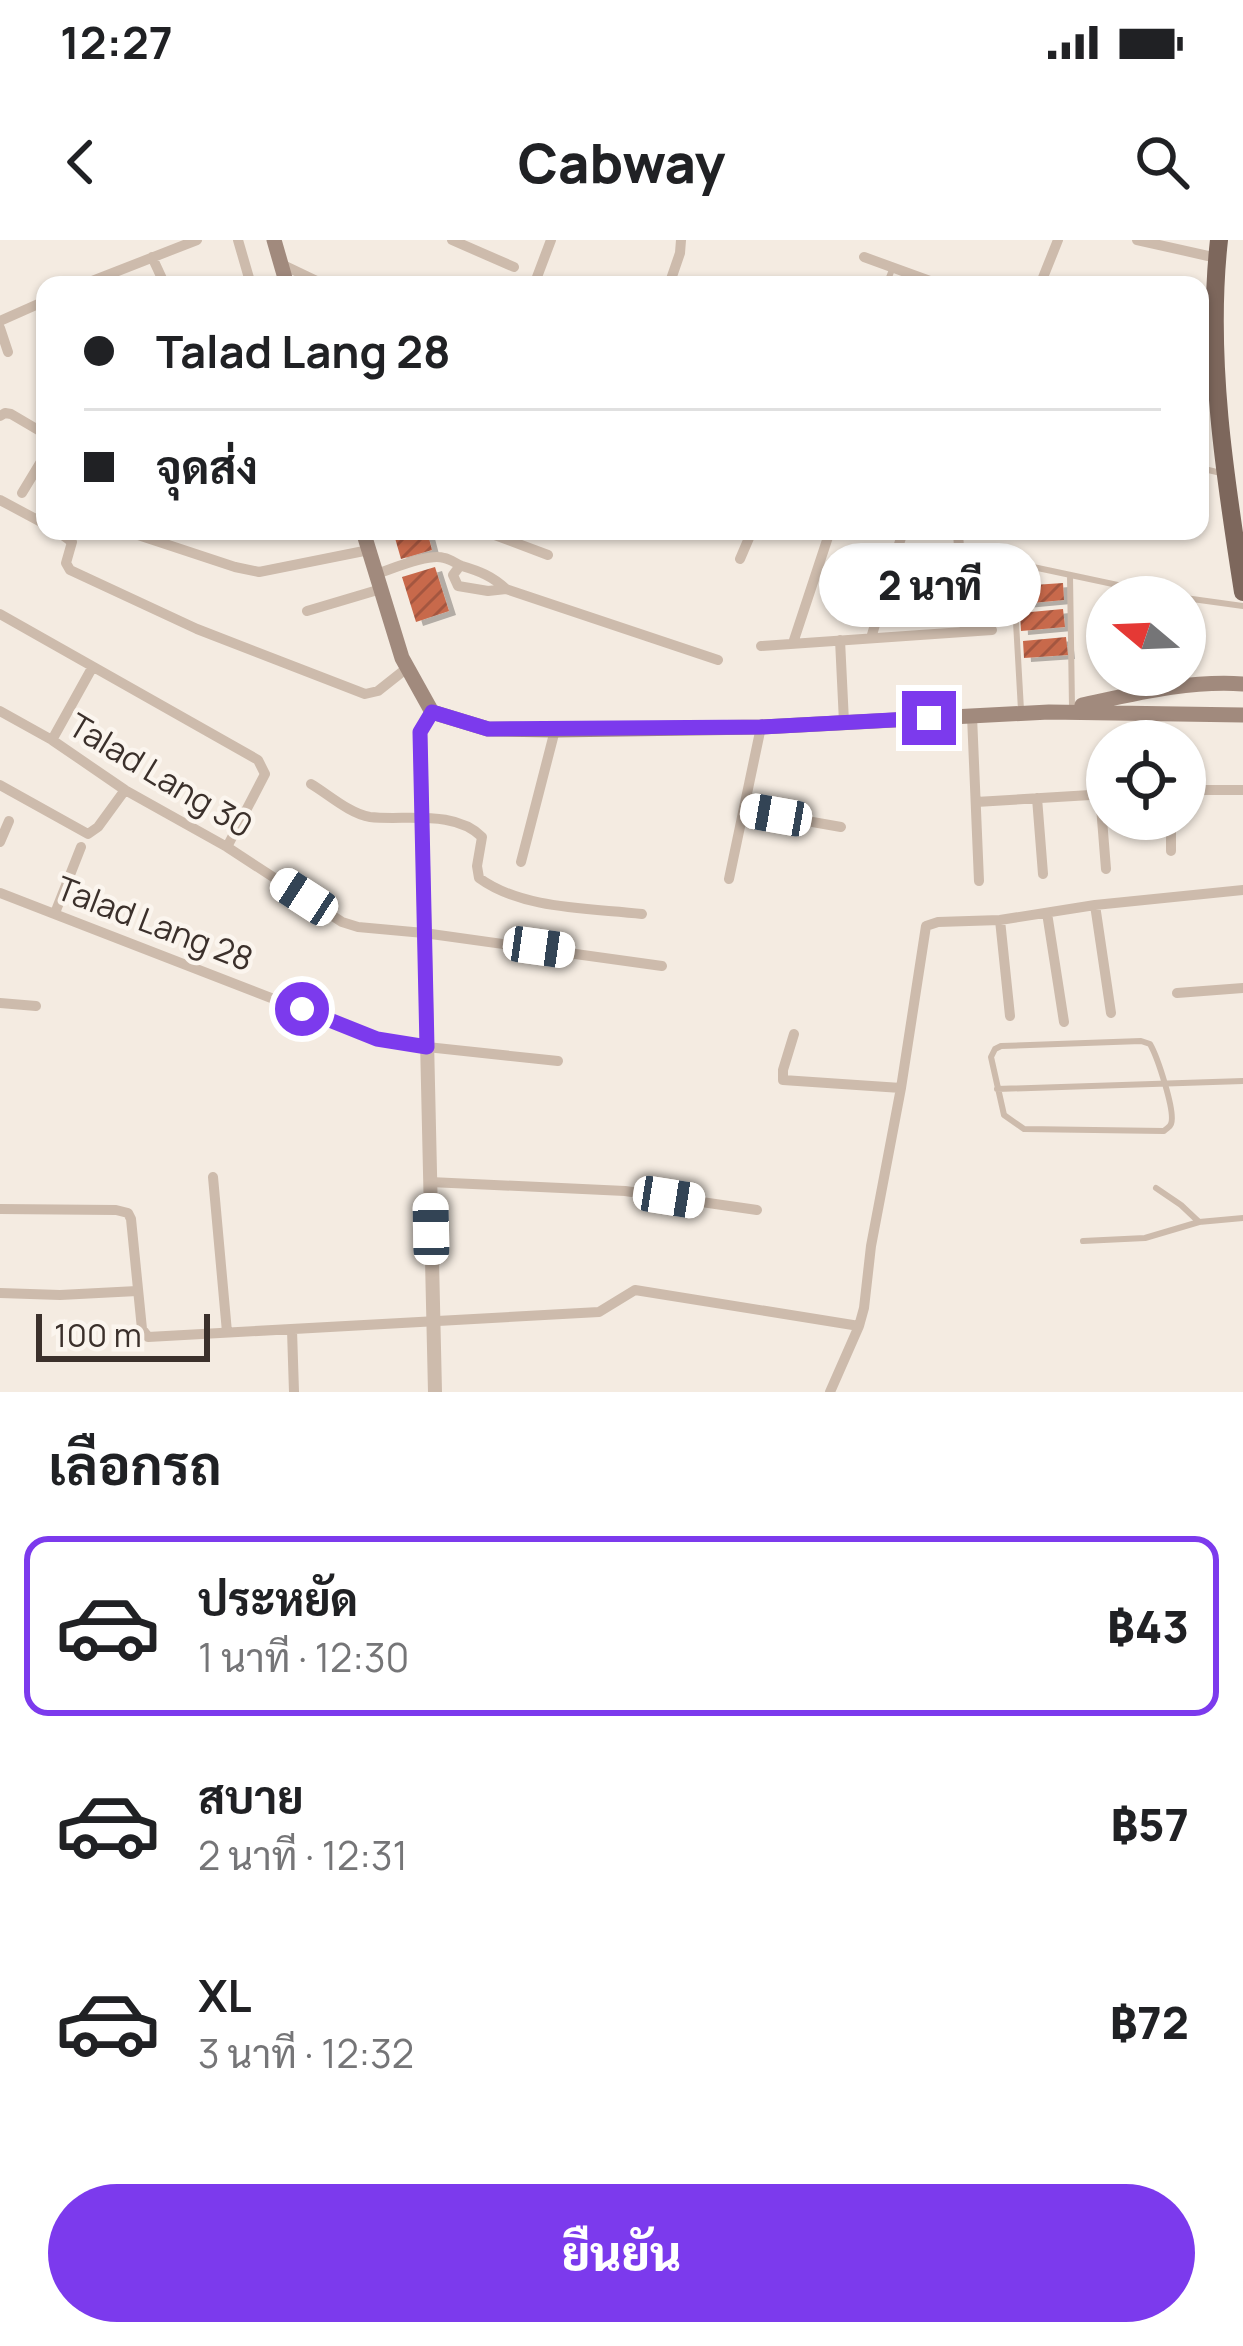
<!DOCTYPE html>
<html lang="th">
<meta charset="utf-8">
<style>
body{margin:0;font-family:Manrope,Sarabun,sans-serif;background:#f2f2f2;color:#202124;height:100vh;display:flex;flex-direction:column;font-size:45px;white-space:nowrap}
*{box-sizing:border-box;margin:0}
p{font-size:39px;color:#757577}
.icon{flex:none;width:66px;height:66px;fill:none;stroke:currentColor;stroke-width:2;stroke-linecap:round;stroke-linejoin:round}
.map{position:relative;height:1152px;overflow:hidden}
.sheet{display:flex;flex-direction:column;background:#fff;flex:1}
.sheet>*{flex:none}
.banner{position:absolute;left:36px;top:36px;width:1173px;height:264px;border-radius:24px;box-shadow:0 3px 9px #0004;display:grid;align-content:center;height:264px;padding:0 48px;background:#fff}
.needle{width:78px;rotate:289deg}
.controls{position:absolute;left:1086px;top:336px;display:grid;gap:24px}
.controls a{display:grid;place-items:center;width:120px;height:120px;border-radius:50%;background:#fff;box-shadow:0 3px 9px #0004;font-size:60px}
.scale{position:absolute;left:36px;bottom:30px;width:174px;box-sizing:border-box;padding-left:12px;border:6px solid #3b302b;border-top:0;font-size:33px;line-height:42px;white-space:nowrap;color:#3b302b;-webkit-text-stroke:9px #fbf5ee;paint-order:stroke}
.end{position:absolute;width:54px;height:54px;margin:-27px;border:15px solid #7c3aed;background:#fff;box-shadow:0 0 0 6px #fff}
.from{border-radius:50%}
.bubble{position:absolute;height:84px;border-radius:42px;background:#fff;box-shadow:0 3px 9px #0004;font-size:39px;font-weight:800;line-height:84px;text-align:center}
.car{position:absolute;width:36px;height:72px;margin:-36px -18px;border-radius:15px;box-shadow:0 0 9px 3px #0007;background:linear-gradient(#fff 24%,#345 0 40%,#fff 0 76%,#345 0 86%,#fff 0)}
.banner b{display:flex;align-items:center;gap:42px;height:114px;font-size:45px}
.banner b+b{border-top:3px solid #e0e0e0}
.banner i{width:30px;height:30px;background:#202124}
ul{padding:0;list-style:none}
li{display:flex;align-items:center;gap:36px;height:180px;margin:0 24px 18px;padding:0 24px;border:6px solid transparent;border-radius:24px}
li div{flex:1}
li b{display:block;font-size:45px}
li em{font-style:normal;font-weight:800}
li.current{border-color:#7c3aed}
li>.icon{width:108px;height:108px;stroke-width:1.5}
h2{padding:0 48px;font-size:54px;line-height:144px}
.button{display:flex;gap:24px;margin-top:auto;padding:24px 48px}
.button a{flex:1;height:138px;border-radius:72px;background:#7c3aed;color:#fff;font-size:48px;font-weight:800;line-height:138px;text-align:center}
.status{display:flex;justify-content:space-between;align-items:center;height:84px;padding:0 60px;background:#fff;direction:ltr}
.status svg{height:33px;fill:currentColor}
header{display:flex;justify-content:space-between;align-items:center;height:156px;padding:0 48px;background:#fff;font-size:54px;font-weight:800}
.map>svg:first-child{display:block}
.building{fill:url(#building-hatch);filter:url(#shadow)}
.lines{fill:none;stroke-linecap:round;stroke-linejoin:round}
.service{stroke:#cdbbac;stroke-width:6}
.minor{stroke:#cdbbac;stroke-width:10}
.tertiary{stroke:#cdbbac;stroke-width:14}
.secondary{stroke:#a18a7d;stroke-width:15}
.primary{stroke:#7d675c;stroke-width:18}
.route{stroke:#7c3aed;stroke-width:15}
.labels{text-anchor:middle;dominant-baseline:central;stroke-width:9;stroke-linejoin:round;paint-order:stroke}
.street-label{font-size:33px;fill:#3b302b;stroke:#fbf5ee}
</style>
<div class="status"><b>12:27</b><svg viewBox="0 0 49 12"><path d="M0 12V9h3v3zM5 12V6h3v6zM10 12V3h3v9zM15 12V0h3v12zM26 1h20v11H26zM47 4h2v5h-2z"/></svg></div>
<header><svg class="icon" aria-label="back" viewBox="0 0 24 24"><path d="M15 5l-7 7 7 7"/></svg>Cabway<svg class="icon" aria-label="search" viewBox="0 0 24 24"><circle cx="10" cy="10" r="6"/><path d="M15 15l6 6"/></svg></header>
<div class="map">
<svg width="1243" height="1152" viewBox="0 0 1243 1152">
<defs>
<pattern id="building-hatch" width="6" height="6" patternUnits="userSpaceOnUse" patternTransform="scale(3)"><rect width="6" height="6" fill="#c8694b"/><path d="M-1 1l2-2M0 6l6-6M5 7l2-2" fill="none" stroke="#a4573f"/></pattern>
<filter id="shadow"><feDropShadow dx="7" dy="4" stdDeviation="0" flood-color="#0004"/></filter>
</defs>
<rect width="100%" height="100%" fill="#f4ebe1"/>
<path class="building" d="M393 291H427L432 310 401 319Z
M435 327 449 371 416 382 402 337Z
M1063 343 1064 360 1021 364 1019 346Z
M1063 369 1065 387 1021 391 1020 373Z
M1066 397 1068 415 1024 418 1023 401Z"/>
<g class="lines">
<path class="service" d="M886 45 893 27
M1200 228 1221 233
M1070 336 1072 467
M1185 358 1243 366
M1021 470 1014 347 1015 330 1019 324 1174 357
M1141 801 1150 804C1157 816 1176 872 1171 884 1170 887 1167 888 1164 891L1024 889 1004 875 991 817 995 809 1001 806Z
M997 849 1243 841
M1156 948 1181 965 1199 982
M1083 1001 1145 998 1199 982 1243 978"/>
<path class="minor" d="M238 0 249 38
M452 0 514 27
M1137 0 1217 18
M152 17 165 45
M864 17 941 45
M281 24 325 45
M1113 41 1126 45
M82 45 197 0
M534 45 551 0
M669 45 680 13 681 0
M1040 45 1058 0
M0 81 45 61
M0 88 8 112
M0 176 5 173 11 174 45 194
M22 253 45 215
M0 260 45 284
M57 291 72 302 66 323 70 330 197 389 365 454 378 451 407 428
M126 291 235 327 259 332 369 310
M484 291 548 315
M673 293 674 291
M958 293 965 392
M740 319 752 291
M459 327 453 335 458 346 488 351 506 349
M376 334C392 329 429 313 444 318 451 319 456 324 462 326 479 331 492 336 506 349L718 420
M307 371 381 349
M0 374 258 520 265 534 227 607
M871 398 903 291
M840 400 844 482
M793 403 830 291
M761 406 992 390
M0 471 52 500 125 550 227 607 342 682 358 687 424 693 662 726
M972 476 979 641
M52 500 92 428
M311 544C328 554 350 574 370 577 404 581 454 569 482 597L477 626 479 638C523 670 590 668 642 674
M0 545 88 594 98 587 125 550
M1185 550H1243
M1100 554 1106 629
M1037 558 1043 634
M976 562 1107 554
M744 570 841 587
M1171 579V611
M0 602 9 581
M521 622 555 490
M729 639 761 487
M0 653 377 799 427 807 558 821
M1095 665 1111 773
M55 673 81 607
M1047 673 1064 782
M1000 680 1010 776
M1177 753 1243 748
M0 763 36 766
M794 794 783 830V840L901 848
M213 937 227 1092
M430 942 625 951 757 970
M0 969 116 970 128 973 131 979 142 1089 148 1097 599 1072 635 1050 859 1086
M0 1053 60 1055 137 1051
M292 1090 294 1152
M830 1152 859 1086 864 1068 871 1006 901 848 926 686 938 682 1000 680 1095 665 1243 650"/>
<path class="tertiary" d="M432 472 420 492 435 1152"/>
<path class="secondary" d="M274 0 287 45
M363 291 402 418 432 472 488 489 555 490 761 487 1049 472 1243 475
M1082 465C1134 454 1189 440 1243 444"/>
<path class="primary" d="M1219 0C1206 116 1225 238 1243 352"/>
</g>
<g class="lines">
<path class="route" d="M302 769 377 799 427 807 420 492 432 472 488 489 760 487 929 478"/>
</g>
<g class="labels">
<g class="street-label">
<text transform="translate(161 535) rotate(31)">Talad Lang 30</text>
<text transform="translate(155 683) rotate(21)">Talad Lang 28</text>
</g>
</g>
</svg>
<div class="controls">
<a><svg class="needle" viewBox="-14 -14 28 28"><path d="M0-13l5 13h-10z" fill="#e53935"/><path d="M0 13l5-13h-10z" fill="#757577"/></svg></a>
<a><svg class="icon" aria-label="locate" viewBox="0 0 24 24"><circle cx="12" cy="12" r="6"/><path d="M12 2v4M12 18v4M2 12h4M18 12h4"/></svg></a>
</div>
<div class="scale">100 m</div>
<i class="end from" style="left:302px;top:769px"></i>
<i class="end" style="left:929px;top:478px"></i>
<div class="bubble" style="left:819px;top:303px;width:222px">2 นาที</div>
<i class="car" style="left:776px;top:575px;rotate:280deg"></i>
<i class="car" style="left:304px;top:657px;rotate:303deg"></i>
<i class="car" style="left:539px;top:707px;rotate:98deg"></i>
<i class="car" style="left:669px;top:957px;rotate:99deg"></i>
<i class="car" style="left:431px;top:989px;rotate:359deg"></i>
<div class="banner">
<b><i class="from"></i>Talad Lang 28</b>
<b><i></i>จุดส่ง</b>
</div>
</div>
<section class="sheet">
<h2>เลือกรถ</h2>
<ul>
<li class="current"><svg class="icon" aria-label="car" viewBox="0 0 24 24"><path d="M5 17H2v-5l4-1 3-4h7l3 4 3 1v5h-3M9 17h6M6 11h13"/><circle cx="7" cy="17" r="2"/><circle cx="17" cy="17" r="2"/></svg><div><b>ประหยัด</b><p>1 นาที · 12:30</p></div><em>฿43</em></li>
<li><svg class="icon" aria-label="car" viewBox="0 0 24 24"><path d="M5 17H2v-5l4-1 3-4h7l3 4 3 1v5h-3M9 17h6M6 11h13"/><circle cx="7" cy="17" r="2"/><circle cx="17" cy="17" r="2"/></svg><div><b>สบาย</b><p>2 นาที · 12:31</p></div><em>฿57</em></li>
<li><svg class="icon" aria-label="car" viewBox="0 0 24 24"><path d="M5 17H2v-5l4-1 3-4h7l3 4 3 1v5h-3M9 17h6M6 11h13"/><circle cx="7" cy="17" r="2"/><circle cx="17" cy="17" r="2"/></svg><div><b>XL</b><p>3 นาที · 12:32</p></div><em>฿72</em></li>
</ul>
<div class="button"><a>ยืนยัน</a></div>
</section>
